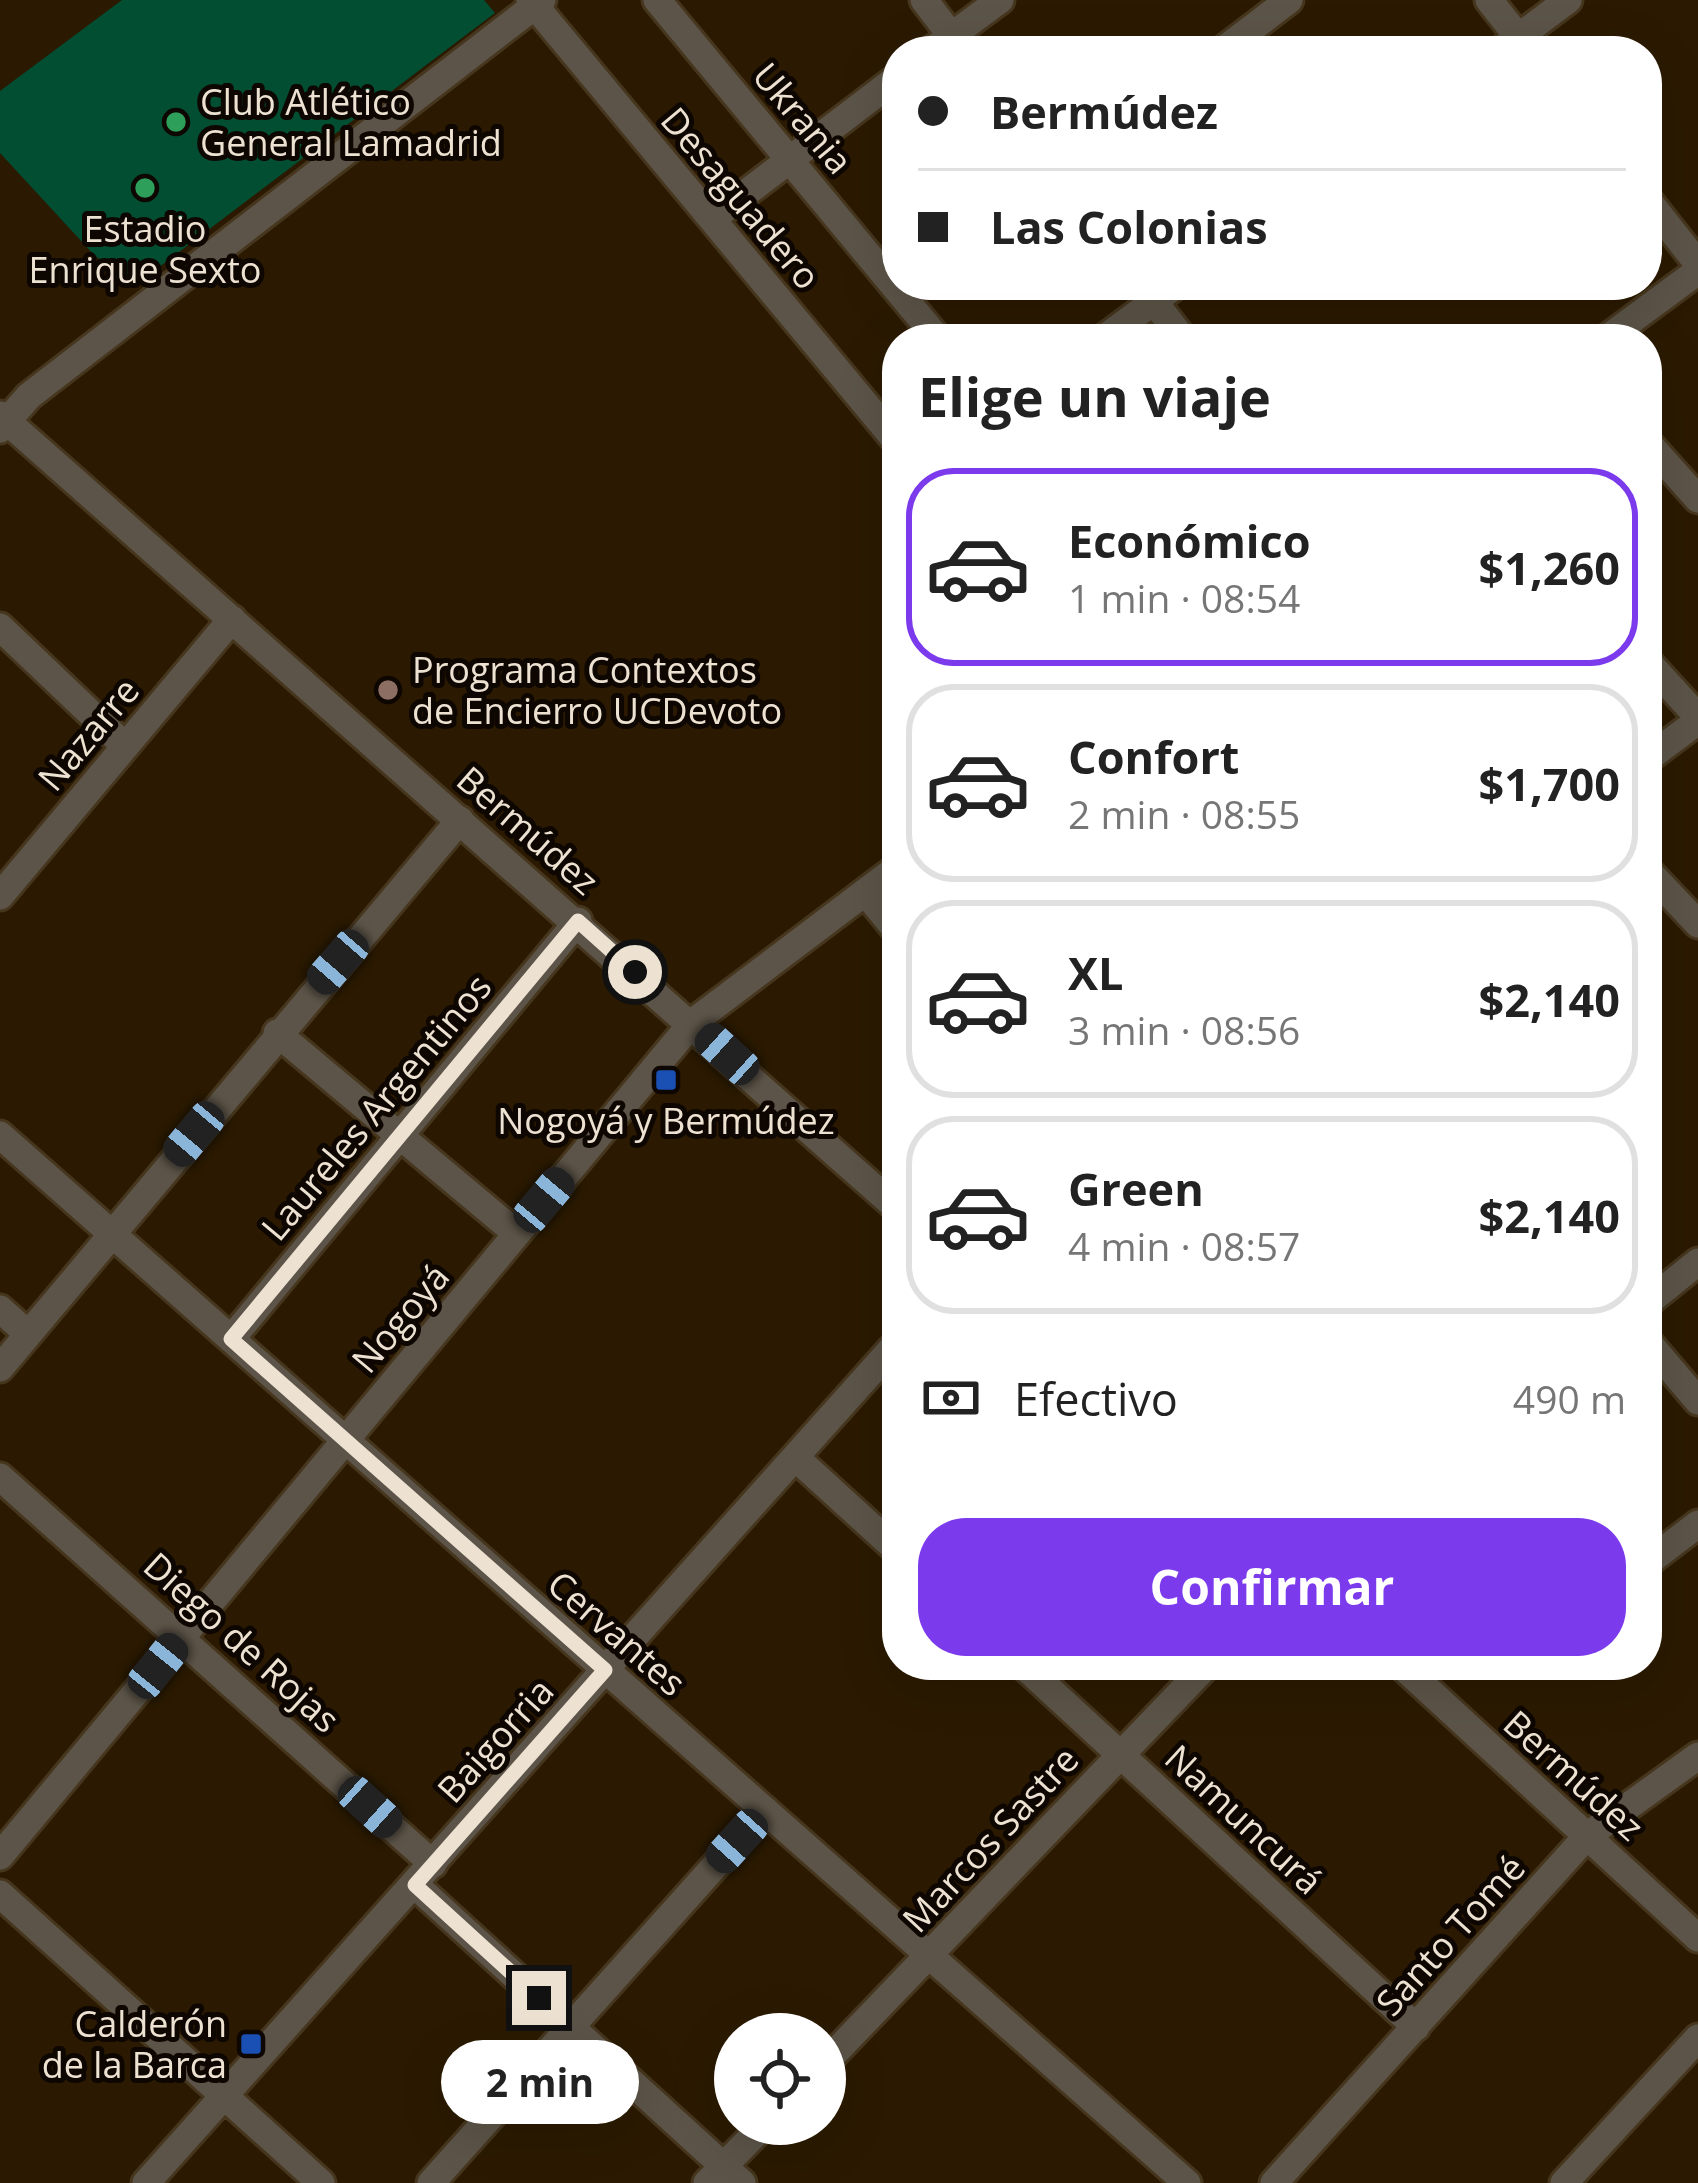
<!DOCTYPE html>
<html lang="es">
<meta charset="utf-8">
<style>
body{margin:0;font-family:"Open Sans",sans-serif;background:#f2f2f2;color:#222;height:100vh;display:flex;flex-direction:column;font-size:45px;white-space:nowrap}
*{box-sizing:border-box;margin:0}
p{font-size:39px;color:#767676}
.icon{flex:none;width:66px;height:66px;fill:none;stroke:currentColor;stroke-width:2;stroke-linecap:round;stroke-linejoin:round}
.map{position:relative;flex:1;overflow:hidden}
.sheet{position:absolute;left:882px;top:324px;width:780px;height:1356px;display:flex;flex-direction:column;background:#fff;border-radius:48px;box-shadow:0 12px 48px #0002}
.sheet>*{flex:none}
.guide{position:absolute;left:882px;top:36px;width:780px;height:264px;border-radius:48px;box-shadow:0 12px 48px #0002;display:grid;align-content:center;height:264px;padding:0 36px;background:#fff}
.fabs{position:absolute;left:714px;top:2013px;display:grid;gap:24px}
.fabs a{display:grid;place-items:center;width:132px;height:132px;border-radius:50%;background:#fff;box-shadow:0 12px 48px #0002;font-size:60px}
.end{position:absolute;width:54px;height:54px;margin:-27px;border:15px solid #ede1d2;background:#111;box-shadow:0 0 0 6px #111}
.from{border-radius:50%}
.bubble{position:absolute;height:84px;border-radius:42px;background:#fff;box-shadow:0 12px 48px #0002;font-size:39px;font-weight:700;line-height:84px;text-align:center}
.car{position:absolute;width:36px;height:72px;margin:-36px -18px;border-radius:15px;box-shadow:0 0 9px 3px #0007;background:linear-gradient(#222 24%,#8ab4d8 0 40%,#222 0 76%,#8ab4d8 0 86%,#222 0)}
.guide b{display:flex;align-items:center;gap:42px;height:114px;font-size:45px}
.guide b+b{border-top:3px solid #e0e0e0}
.guide i{width:30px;height:30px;background:#222}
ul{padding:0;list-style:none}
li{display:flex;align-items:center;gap:36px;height:198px;margin:0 24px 18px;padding:0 12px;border:6px solid #e0e0e0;border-radius:48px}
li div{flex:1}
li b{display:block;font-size:45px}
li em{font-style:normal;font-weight:700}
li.active{border-color:#7c3aed}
li>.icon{width:108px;height:108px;stroke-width:1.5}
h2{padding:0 36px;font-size:54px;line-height:144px}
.pay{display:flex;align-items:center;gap:30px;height:132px;padding:0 36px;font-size:45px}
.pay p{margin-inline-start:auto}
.action{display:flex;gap:24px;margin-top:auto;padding:24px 36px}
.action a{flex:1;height:138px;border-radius:48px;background:#7c3aed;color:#fff;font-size:48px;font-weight:700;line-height:138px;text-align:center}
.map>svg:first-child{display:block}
.pitch{fill:#024e33}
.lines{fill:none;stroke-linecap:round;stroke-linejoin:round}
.minor-casing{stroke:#46361e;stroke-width:33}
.minor{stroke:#5c5448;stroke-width:27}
.route{stroke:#ede1d2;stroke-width:15}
.leisure-dot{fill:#2e9e5b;stroke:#0e0701;stroke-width:4.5}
.education-dot{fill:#8d6e63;stroke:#0e0701;stroke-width:4.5}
.transit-dot{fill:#1a4fb4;stroke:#0e0701;stroke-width:4.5}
.labels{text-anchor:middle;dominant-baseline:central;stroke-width:10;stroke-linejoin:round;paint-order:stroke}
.poi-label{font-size:36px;fill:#ede1d2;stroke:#0e0701;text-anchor:start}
.street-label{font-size:36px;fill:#ede1d2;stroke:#0e0701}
</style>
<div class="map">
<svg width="1698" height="2183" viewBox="0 0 1698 2183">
<rect width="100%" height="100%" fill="#2b1a01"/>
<path class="pitch" d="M122 0H484L495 13 138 283 95 256 0 153V91Z"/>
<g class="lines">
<g class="minor-casing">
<path id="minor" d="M530 0 897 442
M657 0 938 339
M924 0 963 51
M1489 0 1527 48
M931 51 1000 0
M1222 51 1289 0
M1500 51 1568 0
M1647 199 1698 264
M712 219 897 78
M1141 285 1183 339
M1103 339 1176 285
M1606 339 1698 271
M0 415 897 1208
M0 429 29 396 542 0
M1647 442 1698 499
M0 627 125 746
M1647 661 1698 717
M1647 759 1698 721
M1647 870 1698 924
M865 892 897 931
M0 896 232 619
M277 1033 516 1233
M0 1135 1187 2183
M1647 1303 1698 1262
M0 1309 28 1334
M231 1339 578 921
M1647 1341 1698 1401
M0 1368 460 820
M796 1458 897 1550
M0 1477 433 1864
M1647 1563 1698 1524
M1023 1665 1416 2027
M1401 1665 1698 1938
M0 1856 692 1023 897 868
M415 1885 742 2183
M0 1894 321 2183
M825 2063 1207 1665
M146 2183 897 1343
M431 2183 765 1810
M707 2183 765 2124
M1274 2183 1587 1836 1698 1756
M1564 2183 1698 2038"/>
</g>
<use href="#minor" class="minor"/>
</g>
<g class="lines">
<path class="route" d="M539 1998 415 1885 605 1670 231 1339 578 921 635 972"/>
</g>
<g class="leisure-dot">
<circle cx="176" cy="122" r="12"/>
<circle cx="145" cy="188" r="12"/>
</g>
<circle class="education-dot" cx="388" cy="690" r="12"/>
<g class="transit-dot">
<rect x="654" y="1068" width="24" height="24" rx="6"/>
<rect x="239" y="2032" width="24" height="24" rx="6"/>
</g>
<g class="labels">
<g class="poi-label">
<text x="200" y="101">Club Atlético<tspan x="200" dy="41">General Lamadrid</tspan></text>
<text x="145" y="228" text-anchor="middle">Estadio<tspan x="145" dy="41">Enrique Sexto</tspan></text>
<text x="412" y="669">Programa Contextos<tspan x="412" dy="41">de Encierro UCDevoto</tspan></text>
<text x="666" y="1120" text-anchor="middle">Nogoyá y Bermúdez</text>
<text x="227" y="2023" text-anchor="end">Calderón<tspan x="227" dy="41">de la Barca</tspan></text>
</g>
<g class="street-label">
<text transform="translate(803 118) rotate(50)">Ukrania</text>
<text transform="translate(741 198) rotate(50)">Desaguadero</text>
<text transform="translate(88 734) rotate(-50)">Nazarre</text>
<text transform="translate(528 830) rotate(41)">Bermúdez</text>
<text transform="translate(376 1107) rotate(-50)">Laureles Argentinos</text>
<text transform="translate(400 1318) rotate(-50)">Nogoyá</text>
<text transform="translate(617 1633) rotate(41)">Cervantes</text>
<text transform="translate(242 1642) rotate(42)">Diego de Rojas</text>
<text transform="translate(495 1740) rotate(-48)">Baigorria</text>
<text transform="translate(1574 1775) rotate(42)">Bermúdez</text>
<text transform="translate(1244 1819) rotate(43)">Namuncurá</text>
<text transform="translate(990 1839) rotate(-47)">Marcos Sastre</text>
<text transform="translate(1450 1935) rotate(-48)">Santo Tomé</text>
</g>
</g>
</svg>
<div class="fabs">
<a><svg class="icon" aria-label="locate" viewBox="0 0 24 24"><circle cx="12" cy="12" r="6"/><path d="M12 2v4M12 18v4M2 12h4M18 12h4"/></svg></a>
</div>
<i class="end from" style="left:635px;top:972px"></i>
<i class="end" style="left:539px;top:1998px"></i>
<div class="bubble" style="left:441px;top:2040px;width:198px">2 min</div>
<i class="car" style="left:338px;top:962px;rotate:221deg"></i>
<i class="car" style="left:727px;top:1054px;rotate:312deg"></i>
<i class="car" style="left:194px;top:1134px;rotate:220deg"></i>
<i class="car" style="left:544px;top:1200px;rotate:40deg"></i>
<i class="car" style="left:158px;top:1666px;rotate:39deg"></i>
<i class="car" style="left:370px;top:1807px;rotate:132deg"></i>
<i class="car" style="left:737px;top:1841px;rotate:222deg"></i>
<div class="guide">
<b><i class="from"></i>Bermúdez</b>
<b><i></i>Las Colonias</b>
</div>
<section class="sheet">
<h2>Elige un viaje</h2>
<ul>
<li class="active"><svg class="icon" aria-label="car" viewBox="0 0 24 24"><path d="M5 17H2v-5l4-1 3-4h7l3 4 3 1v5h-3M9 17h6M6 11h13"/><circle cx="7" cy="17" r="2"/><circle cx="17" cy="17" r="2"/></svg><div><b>Económico</b><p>1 min · 08:54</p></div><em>$1,260</em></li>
<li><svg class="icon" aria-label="car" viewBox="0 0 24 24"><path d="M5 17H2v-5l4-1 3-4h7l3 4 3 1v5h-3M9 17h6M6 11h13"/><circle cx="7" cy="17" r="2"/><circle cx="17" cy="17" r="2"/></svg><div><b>Confort</b><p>2 min · 08:55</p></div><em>$1,700</em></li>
<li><svg class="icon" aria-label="car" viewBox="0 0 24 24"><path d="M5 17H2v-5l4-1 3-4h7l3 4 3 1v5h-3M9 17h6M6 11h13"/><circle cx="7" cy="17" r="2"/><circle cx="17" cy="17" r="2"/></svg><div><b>XL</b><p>3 min · 08:56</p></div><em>$2,140</em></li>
<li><svg class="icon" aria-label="car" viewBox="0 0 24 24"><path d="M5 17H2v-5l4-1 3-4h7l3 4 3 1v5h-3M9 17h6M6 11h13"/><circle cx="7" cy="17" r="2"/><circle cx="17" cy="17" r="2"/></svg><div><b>Green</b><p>4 min · 08:57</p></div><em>$2,140</em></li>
</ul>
<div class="pay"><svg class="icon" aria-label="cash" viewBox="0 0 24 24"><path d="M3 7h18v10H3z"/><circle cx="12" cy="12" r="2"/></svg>Efectivo<p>490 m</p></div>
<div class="action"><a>Confirmar</a></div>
</section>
</div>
